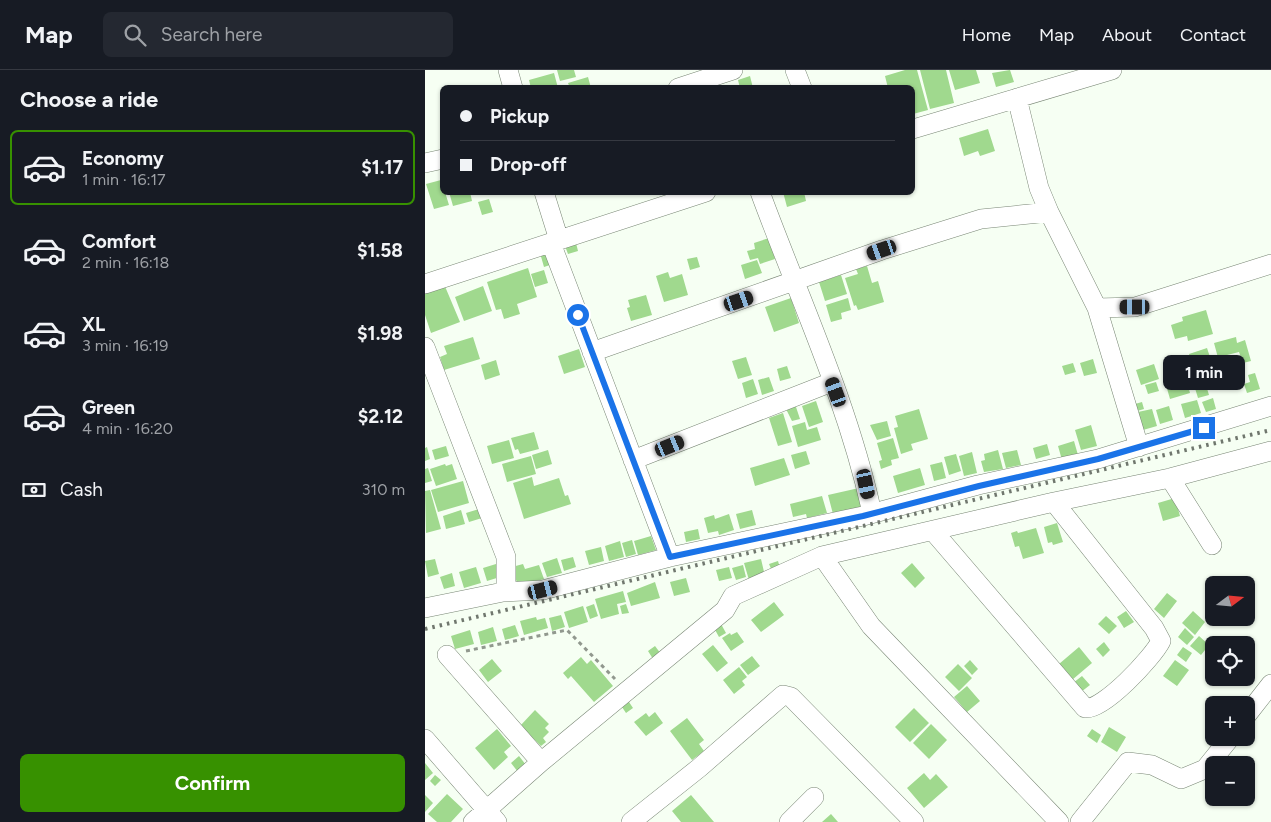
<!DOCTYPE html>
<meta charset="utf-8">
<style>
body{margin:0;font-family:Figtree,sans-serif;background:#242831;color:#f1f3f6;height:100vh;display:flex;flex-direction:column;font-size:19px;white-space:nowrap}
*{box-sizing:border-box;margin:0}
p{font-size:16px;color:#9ea1a6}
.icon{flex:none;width:28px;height:28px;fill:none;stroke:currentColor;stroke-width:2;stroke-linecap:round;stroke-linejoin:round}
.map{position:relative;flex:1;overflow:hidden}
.sheet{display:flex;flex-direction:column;background:#171b24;width:425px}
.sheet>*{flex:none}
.hud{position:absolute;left:15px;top:15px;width:475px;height:110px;border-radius:8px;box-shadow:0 1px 4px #0004;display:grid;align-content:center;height:110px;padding:0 20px;background:#171b24}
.needle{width:32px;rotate:74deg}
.tools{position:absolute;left:780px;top:506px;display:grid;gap:10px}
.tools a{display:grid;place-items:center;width:50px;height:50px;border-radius:8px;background:#171b24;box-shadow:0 1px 4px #0004;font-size:25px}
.end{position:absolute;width:22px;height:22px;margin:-11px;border:6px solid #1a73e8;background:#fff;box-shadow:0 0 0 2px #fff}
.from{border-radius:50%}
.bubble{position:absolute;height:35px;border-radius:8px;background:#171b24;box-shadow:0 1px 4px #0004;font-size:16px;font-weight:700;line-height:35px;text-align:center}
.car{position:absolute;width:15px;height:30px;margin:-15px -8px;border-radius:6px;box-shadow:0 0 4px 1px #0007;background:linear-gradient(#222 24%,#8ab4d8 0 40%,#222 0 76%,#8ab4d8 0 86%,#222 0)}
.hud b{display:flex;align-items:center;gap:18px;height:48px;font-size:19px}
.hud b+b{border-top:1px solid #363941}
.hud i{width:12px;height:12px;background:#f1f3f6}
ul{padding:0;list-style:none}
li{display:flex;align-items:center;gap:15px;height:75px;margin:0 10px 8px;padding:0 10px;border:2px solid transparent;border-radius:8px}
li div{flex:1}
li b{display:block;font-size:19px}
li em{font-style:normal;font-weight:700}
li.on{border-color:#379100}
li>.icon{width:45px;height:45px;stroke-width:1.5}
h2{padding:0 20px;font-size:22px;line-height:60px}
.pay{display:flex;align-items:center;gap:12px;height:55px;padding:0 20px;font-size:19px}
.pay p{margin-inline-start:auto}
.button{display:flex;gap:10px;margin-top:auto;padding:10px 20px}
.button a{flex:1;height:58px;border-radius:8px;background:#379100;color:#fff;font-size:20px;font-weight:700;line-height:58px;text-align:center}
header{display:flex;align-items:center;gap:30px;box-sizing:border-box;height:70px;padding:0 25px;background:#171b24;border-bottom:1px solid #363941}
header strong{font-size:24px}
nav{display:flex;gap:28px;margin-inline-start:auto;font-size:18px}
.search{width:350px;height:45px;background:#242831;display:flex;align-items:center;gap:12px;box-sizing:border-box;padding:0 18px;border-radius:8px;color:#9ea1a6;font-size:19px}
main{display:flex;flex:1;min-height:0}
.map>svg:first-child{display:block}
.building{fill:#a0d98e}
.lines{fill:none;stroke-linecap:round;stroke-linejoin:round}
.minor-casing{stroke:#798675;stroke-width:20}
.path{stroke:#91988e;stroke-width:3;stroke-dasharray:4 4;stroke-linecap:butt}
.minor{stroke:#fff;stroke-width:19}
.rail{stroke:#70776e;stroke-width:4;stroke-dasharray:2.5 5;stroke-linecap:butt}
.route{stroke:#1a73e8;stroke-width:6}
</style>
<header>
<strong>Map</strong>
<div class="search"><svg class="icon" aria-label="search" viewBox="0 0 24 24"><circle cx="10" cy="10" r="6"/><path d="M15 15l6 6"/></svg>Search here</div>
<nav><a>Home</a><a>Map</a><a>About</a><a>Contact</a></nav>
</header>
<main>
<section class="sheet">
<h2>Choose a ride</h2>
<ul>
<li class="on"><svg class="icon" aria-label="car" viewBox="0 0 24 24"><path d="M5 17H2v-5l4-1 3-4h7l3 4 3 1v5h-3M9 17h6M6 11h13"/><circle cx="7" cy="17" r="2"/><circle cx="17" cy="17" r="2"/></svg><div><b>Economy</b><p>1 min · 16:17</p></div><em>$1.17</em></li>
<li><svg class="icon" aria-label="car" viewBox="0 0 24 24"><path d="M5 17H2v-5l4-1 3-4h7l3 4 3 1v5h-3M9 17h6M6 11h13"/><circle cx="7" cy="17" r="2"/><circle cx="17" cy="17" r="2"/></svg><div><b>Comfort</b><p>2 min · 16:18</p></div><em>$1.58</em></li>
<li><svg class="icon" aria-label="car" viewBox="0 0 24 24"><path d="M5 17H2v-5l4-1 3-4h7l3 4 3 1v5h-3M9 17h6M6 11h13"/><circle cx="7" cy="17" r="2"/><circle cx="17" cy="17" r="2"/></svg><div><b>XL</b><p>3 min · 16:19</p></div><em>$1.98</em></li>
<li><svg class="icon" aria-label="car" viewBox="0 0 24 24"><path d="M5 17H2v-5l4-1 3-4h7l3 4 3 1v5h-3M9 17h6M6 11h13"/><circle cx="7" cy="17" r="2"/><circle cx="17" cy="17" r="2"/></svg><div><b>Green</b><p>4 min · 16:20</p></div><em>$2.12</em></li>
</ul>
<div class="pay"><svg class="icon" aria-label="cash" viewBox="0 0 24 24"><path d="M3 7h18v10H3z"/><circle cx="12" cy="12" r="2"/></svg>Cash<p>310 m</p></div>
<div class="button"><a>Confirm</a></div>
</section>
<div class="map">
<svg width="846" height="752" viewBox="0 0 846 752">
<rect width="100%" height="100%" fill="#f6fff3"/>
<path class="building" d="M132 0H149L151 7 135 11Z
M480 0H492L503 40 488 44V18H463L460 6Z
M495 0H521L529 33 505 39Z
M524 0H551L555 13 530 20Z
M585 0 589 12 571 17 567 3Z
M129 3 133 18H106L104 10Z
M325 6 328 18H315L313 10Z
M163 7 166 18H145L143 13Z
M563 59 570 81 555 86 553 81 539 86 534 68Z
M16 110 18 122H20L24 135 9 139 1 114Z
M24 122H45L47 131 28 136Z
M358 122H379L381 131 362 137Z
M64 129 68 142 57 145 53 132Z
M344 168 350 189 335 194 333 188 325 190 322 181 330 179 329 173Z
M151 173 153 181 143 184 140 176Z
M124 180 128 194 119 197 115 183Z
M272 187 275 197 265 200 262 189Z
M332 190 337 203 320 209 316 195Z
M442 196 447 213 453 211 459 232 433 240 431 235 429 236 420 208 433 204 431 199Z
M103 198 112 227 92 234 95 244 79 249 76 239 71 240 62 212Z
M119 200 123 213 110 217 106 204Z
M243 202 245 208 257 204 263 225 239 232 231 206Z
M416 205 422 224 400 231 394 212Z
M19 214 35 252 6 263 0 245V221Z
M58 216 67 241 39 251 30 227Z
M221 225 227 245 206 251 202 238 205 237 203 230Z
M366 228 374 253 349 262 340 237Z
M423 228 426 240 416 243 417 249 406 252 401 235Z
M781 240 788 264 763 271 762 266 750 269 746 255 758 251 757 247Z
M48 267 55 289 19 300 15 287 22 284 19 276Z
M811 267 812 273 820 270 826 291 818 293 814 282 802 285 804 292 795 295 789 273Z
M782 278 787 293 769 299 764 284Z
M154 279 160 297 139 304 133 286Z
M321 287 327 305 313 309 307 291Z
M668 289 672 303 659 306 655 293Z
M71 290 75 305 60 310 56 295Z
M648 293 651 302 640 305 637 296Z
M729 294 734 309 716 315 711 300Z
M362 296 366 308 355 311 352 299Z
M759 302 765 323 745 329 739 308Z
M830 303 835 319 822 323 819 314 825 312 823 305Z
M344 307 349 321 337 325 333 310Z
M328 309 333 324 321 328 317 313Z
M731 312 734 321 723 324 720 315Z
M780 312 784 325 773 328 769 315Z
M788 328 791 339 781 342 777 332Z
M772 330 776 343 760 348 756 334Z
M391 331 398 352 384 357 377 336Z
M717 332 719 339 712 341 710 334Z
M370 334 375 349 367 351 360 337Z
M744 336 748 350 735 354 731 340Z
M494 339 503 369 486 374 488 380 476 384 469 358 473 357 470 346Z
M727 339 732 356 718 360 713 342Z
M358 343 367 372 353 376 344 348Z
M462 351 466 366 452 370 445 355Z
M380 352 382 360 392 357 396 370 373 377 367 356Z
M666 355 672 376 656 380 650 360Z
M109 362 114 379 95 384 93 379 90 380 86 368Z
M468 368 474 388 466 390 467 395 456 399 454 391 457 390 452 373Z
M84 370 89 388 67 394 62 376Z
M649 371 653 385 637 390 633 376Z
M622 374 625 385 611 389 608 378Z
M21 376 24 386 10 390 7 380Z
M2 377 5 389 0 391V378Z
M123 380 127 394 111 399 107 385Z
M573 380 578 399 559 402 556 391 560 390 559 384Z
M592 380 596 395 581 398 577 383Z
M381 381 385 394 370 399 366 385Z
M547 382 552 403 539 406 534 386Z
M531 384 536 401 524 405 519 387Z
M106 386 111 404 82 412 77 394Z
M359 388 365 405 330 416 325 398Z
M517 392 521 408 509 411 505 395Z
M20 394 21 396 27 394 32 409 11 416 5 399Z
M3 398 7 411 0 413V399Z
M495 398 500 415 473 423 468 406Z
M107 407 109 416 134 408 140 426 143 425 146 434 99 449 88 413Z
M38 411 44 433 13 442 6 420Z
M434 418 438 437 408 444 403 425Z
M5 420 16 459 1 463 0 421Z
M397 426 402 443 382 448 381 444 368 447 365 434Z
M750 428 755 446 738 451 733 433Z
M54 439 57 448 44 452 41 443Z
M36 440 40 454 21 459 18 446Z
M327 440 331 455 315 459 311 444Z
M304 444 309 460 294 465 293 461 283 463 279 448 289 445 290 449Z
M632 453 638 472 628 475 627 472 623 473 619 457Z
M611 458 619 483 598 489 594 476 590 477 586 463 592 461 593 463Z
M273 459 275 469 261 472 259 462Z
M226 466 231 480 213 485 209 471Z
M207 470 211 484 201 487 197 473Z
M195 471 199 487 184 491 180 476Z
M176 477 179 491 164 495 160 481Z
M148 487 151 497 139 501 136 490Z
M132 488 137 503 122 507 117 493Z
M10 489 14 504 3 507 0 491Z
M336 489 340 506 324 510 319 493Z
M353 491 355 498 347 501 344 494Z
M487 493 500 508 490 518 476 503Z
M71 494 75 507 62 511 58 498Z
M98 494 100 499 114 495 119 509 93 516 87 497Z
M318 495 321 507 311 510 307 498Z
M51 497 56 513 39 518 34 502Z
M304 497 307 508 294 511 291 500Z
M27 503 30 516 19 519 15 507Z
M261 508 265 522 249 526 245 512Z
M230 512 235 528 206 536 202 523Z
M198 521 201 532 192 534 194 544 176 549 170 529Z
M742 523 752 531 739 548 729 539Z
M349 532 359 545 336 562 326 550Z
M169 534 173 546 165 549 161 537Z
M201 534 204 543 197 544 195 536Z
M158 536 163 552 144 558 139 542Z
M701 541 709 552 699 558 692 547Z
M768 541 780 552 770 565 757 553Z
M136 545 140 557 127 561 124 548Z
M681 546 692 556 684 564 673 554Z
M111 547 112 550 120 548 123 558 99 565 95 551Z
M296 554 301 563 294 567 289 558Z
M90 555 94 566 80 570 77 559Z
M68 557 72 571 56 575 53 562Z
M760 558 769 567 762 575 753 567Z
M45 560 49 574 30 579 26 566Z
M312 562 319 572 306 581 297 568 305 563 306 565Z
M774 566 784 575 776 585 765 576Z
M679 572 685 580 678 587 671 579Z
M288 575 303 593 292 602 277 584Z
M230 576 236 584 228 589 223 581Z
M654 577 667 593 647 610 634 594Z
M758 577 767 583 761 592 752 585Z
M327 586 335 596 323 605 315 595Z
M156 587 162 594 166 590 188 616 169 632 146 606 143 609 138 603Z
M67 589 77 601 63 612 54 600Z
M545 590 553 599 547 605 539 596Z
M750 590 764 600 752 616 738 606Z
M533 594 547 608 534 621 520 607Z
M314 597 322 607 317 611 320 615 309 624 298 610Z
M657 606 665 615 656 622 648 613Z
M542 616 555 631 542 642 529 627Z
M202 629 208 638 201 643 195 634Z
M489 638 504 653 485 672 470 657Z
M110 640 124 654 120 658 124 662 118 668 121 672 116 676 95 656Z
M230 642 238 653 221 666 209 652 221 643 224 647Z
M262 648 279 670 274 674 279 681 267 690 245 661Z
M506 654 522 670 504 689 488 673Z
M684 657 701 667 692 682 676 672Z
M72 659 86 676 79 682 83 687 69 700 50 678Z
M667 659 676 665 672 673 662 666Z
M94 686 101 695 93 702 86 693Z
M0 693 8 703 0 710Z
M499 703 505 710 511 704 523 717 499 738 482 718Z
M10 705 16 710 10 716 5 711Z
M22 724 38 739 26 752H12L3 744Z
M0 725 8 733 0 742Z
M266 725 289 752H256L247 741Z
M406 744 413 752H397Z"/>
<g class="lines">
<g class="minor-casing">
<path id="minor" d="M83 0 88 18
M370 0 377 18
M253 18 308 0
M592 28 614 118 624 142 672 238 714 377
M488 59 687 0
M0 93 18 89
M119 122 134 170
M335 122C374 228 423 332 447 443
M126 173 245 487
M0 214 281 122
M672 238 710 237 846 194
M0 277 81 487V522
M167 282 457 180 556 149 624 142
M208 390 407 312
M745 408 787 475
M508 461 660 638C678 641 728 587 736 571L729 558 629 432
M397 486 446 556 634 752
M0 538 78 522 118 520 245 487 438 446 553 415 673 389 846 336
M22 585 116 692
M821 646 846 614
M0 669 72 752
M48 752 116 692 300 540 308 526 397 486 629 432 745 408 846 381
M206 752 274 698 358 625 366 627 489 752
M364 752 389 727
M655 752 703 692 727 695 756 709 780 699 805 668"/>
</g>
<path class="path" d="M41 581 142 560 190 609"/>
<use href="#minor" class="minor"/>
<path class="rail" d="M0 559 846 360"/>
</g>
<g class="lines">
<path class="route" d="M153 245 245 487 438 446 554 416 673 389 779 358"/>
</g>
</svg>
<div class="tools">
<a><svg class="needle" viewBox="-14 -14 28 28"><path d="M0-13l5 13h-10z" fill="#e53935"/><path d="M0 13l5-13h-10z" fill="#9ea1a6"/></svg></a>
<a><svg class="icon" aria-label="locate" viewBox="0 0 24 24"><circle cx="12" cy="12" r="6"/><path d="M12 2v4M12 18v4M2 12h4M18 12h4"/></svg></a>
<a>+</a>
<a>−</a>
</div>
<i class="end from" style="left:153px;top:245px"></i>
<i class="end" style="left:779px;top:358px"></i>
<div class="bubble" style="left:738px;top:285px;width:82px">1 min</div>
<i class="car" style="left:457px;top:180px;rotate:251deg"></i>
<i class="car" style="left:314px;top:231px;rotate:71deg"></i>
<i class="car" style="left:710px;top:237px;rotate:270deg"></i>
<i class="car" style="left:411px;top:322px;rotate:340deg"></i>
<i class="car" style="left:245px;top:376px;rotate:68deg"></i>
<i class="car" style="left:441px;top:414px;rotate:168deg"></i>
<i class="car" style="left:118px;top:520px;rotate:76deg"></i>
<div class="hud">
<b><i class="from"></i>Pickup</b>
<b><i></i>Drop-off</b>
</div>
</div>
</main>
